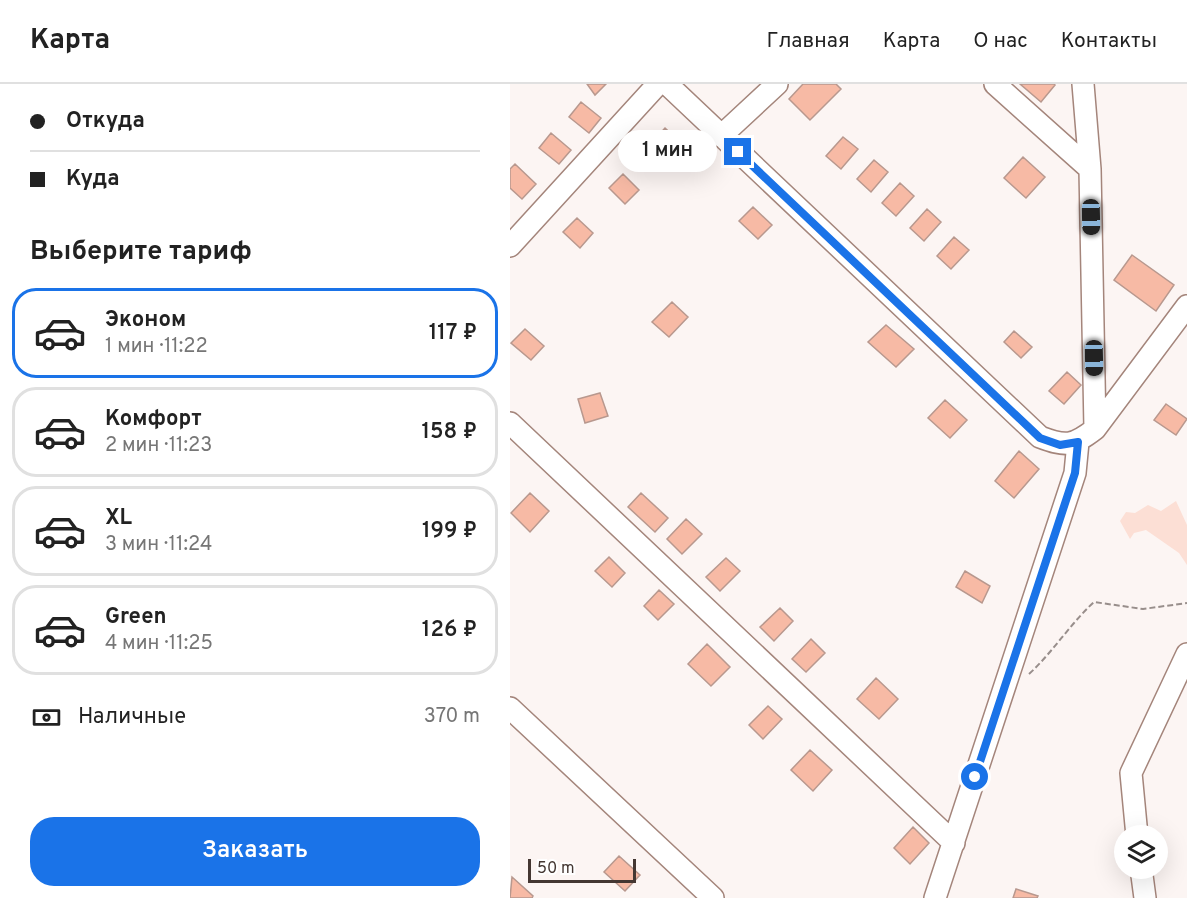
<!DOCTYPE html>
<html lang="ru">
<meta charset="utf-8">
<style>
body{margin:0;font-family:Overpass,sans-serif;background:#f6f6f6;color:#222;height:100vh;display:flex;flex-direction:column;font-size:22px;white-space:nowrap}
*{box-sizing:border-box;margin:0}
p{font-size:20px;color:#767676}
.icon{flex:none;width:33px;height:33px;fill:none;stroke:currentColor;stroke-width:2;stroke-linecap:round;stroke-linejoin:round}
.map{position:relative;flex:1;overflow:hidden}
.sheet{display:flex;flex-direction:column;background:#fff;width:510px}
.sheet>*{flex:none}
.hud{display:grid;align-content:center;height:132px;padding:0 30px;background:#fff}
.tools{position:absolute;left:604px;top:741px;display:grid;gap:12px}
.tools a{display:grid;place-items:center;width:54px;height:54px;border-radius:50%;background:#fff;box-shadow:0 6px 24px #0002;font-size:30px}
.scale{position:absolute;left:18px;bottom:15px;width:108px;box-sizing:border-box;padding-left:6px;border:3px solid #443732;border-top:0;font-size:16px;line-height:21px;white-space:nowrap;color:#443732;-webkit-text-stroke:4px #fff;paint-order:stroke}
.end{position:absolute;width:27px;height:27px;margin:-14px;border:8px solid #1a73e8;background:#fff;box-shadow:0 0 0 3px #fff}
.from{border-radius:50%}
.bubble{position:absolute;height:42px;border-radius:21px;background:#fff;box-shadow:0 6px 24px #0002;font-size:20px;font-weight:600;line-height:42px;text-align:center}
.car{position:absolute;width:18px;height:36px;margin:-18px -9px;border-radius:8px;box-shadow:0 0 4px 2px #0007;background:linear-gradient(#222 24%,#8ab4d8 0 40%,#222 0 76%,#8ab4d8 0 86%,#222 0)}
.hud b{display:flex;align-items:center;gap:21px;height:57px;font-size:22px}
.hud b+b{border-top:2px solid #e0e0e0}
.hud i{width:15px;height:15px;background:#222}
ul{padding:0;list-style:none}
li{display:flex;align-items:center;gap:18px;height:90px;margin:0 12px 9px;padding:0 18px;border:3px solid #e0e0e0;border-radius:24px}
li div{flex:1}
li b{display:block;font-size:22px}
li em{font-style:normal;font-weight:600}
li.on{border-color:#1a73e8}
li>.icon{width:54px;height:54px;stroke-width:1.5}
h2{padding:0 30px;font-size:27px;line-height:72px}
.pay{display:flex;align-items:center;gap:15px;height:66px;padding:0 30px;font-size:22px}
.pay p{margin-inline-start:auto}
.cta{display:flex;gap:12px;margin-top:auto;padding:12px 30px}
.cta a{flex:1;height:69px;border-radius:24px;background:#1a73e8;color:#fff;font-size:24px;font-weight:600;line-height:69px;text-align:center}
header{display:flex;align-items:center;gap:36px;box-sizing:border-box;height:84px;padding:0 30px;background:#fff;border-bottom:2px solid #e0e0e0}
header strong{font-size:28px}
nav{display:flex;gap:33px;margin-inline-start:auto;font-size:21px}
main{display:flex;flex:1;min-height:0}
.map>svg:first-child{display:block}
.green{fill:#fcdfd5}
.building{fill:#f7baa5;stroke:#b8988e;stroke-width:1.5}
.lines{fill:none;stroke-linecap:round;stroke-linejoin:round}
.minor-casing{stroke:#a4857b;stroke-width:24}
.path{stroke:#988e8b;stroke-width:2;stroke-dasharray:6 3;stroke-linecap:butt}
.minor{stroke:#fff;stroke-width:21}
.route{stroke:#1a73e8;stroke-width:8}
</style>
<header>
<strong>Карта</strong>
<nav><a>Главная</a><a>Карта</a><a>О нас</a><a>Контакты</a></nav>
</header>
<main>
<section class="sheet">
<div class="hud">
<b><i class="from"></i>Откуда</b>
<b><i></i>Куда</b>
</div>
<h2>Выберите тариф</h2>
<ul>
<li class="on"><svg class="icon" aria-label="car" viewBox="0 0 24 24"><path d="M5 17H2v-5l4-1 3-4h7l3 4 3 1v5h-3M9 17h6M6 11h13"/><circle cx="7" cy="17" r="2"/><circle cx="17" cy="17" r="2"/></svg><div><b>Эконом</b><p>1 мин · 11:22</p></div><em>117 ₽</em></li>
<li><svg class="icon" aria-label="car" viewBox="0 0 24 24"><path d="M5 17H2v-5l4-1 3-4h7l3 4 3 1v5h-3M9 17h6M6 11h13"/><circle cx="7" cy="17" r="2"/><circle cx="17" cy="17" r="2"/></svg><div><b>Комфорт</b><p>2 мин · 11:23</p></div><em>158 ₽</em></li>
<li><svg class="icon" aria-label="car" viewBox="0 0 24 24"><path d="M5 17H2v-5l4-1 3-4h7l3 4 3 1v5h-3M9 17h6M6 11h13"/><circle cx="7" cy="17" r="2"/><circle cx="17" cy="17" r="2"/></svg><div><b>XL</b><p>3 мин · 11:24</p></div><em>199 ₽</em></li>
<li><svg class="icon" aria-label="car" viewBox="0 0 24 24"><path d="M5 17H2v-5l4-1 3-4h7l3 4 3 1v5h-3M9 17h6M6 11h13"/><circle cx="7" cy="17" r="2"/><circle cx="17" cy="17" r="2"/></svg><div><b>Green</b><p>4 мин · 11:25</p></div><em>126 ₽</em></li>
</ul>
<div class="pay"><svg class="icon" aria-label="cash" viewBox="0 0 24 24"><path d="M3 7h18v10H3z"/><circle cx="12" cy="12" r="2"/></svg>Наличные<p>370 m</p></div>
<div class="cta"><a>Заказать</a></div>
</section>
<div class="map">
<svg width="677" height="814" viewBox="0 0 677 814">
<rect width="100%" height="100%" fill="#fcf5f3"/>
<path class="green" d="M666 417 677 441V481L669 469 636 446 624 449 620 455 610 437 616 428 625 429 638 421 651 427Z"/>
<path class="building" d="M77 0H96L85 11Z
M293 0H326L331 5 300 36 279 15Z
M510 0H544L545 1 531 18Z
M71 18 91 34 79 49 59 33Z
M155 44 172 60 158 74 142 58Z
M41 49 61 66 49 80 29 64Z
M333 53 348 65 331 85 316 72Z
M513 73 535 93 516 114 494 94Z
M364 76 378 88 361 108 347 95Z
M5 80 26 100 12 115 0 104V85Z
M113 90 129 106 115 120 99 104Z
M390 99 404 112 386 132 372 119Z
M243 123 262 141 248 155 229 137Z
M417 125 431 138 414 157 400 144Z
M67 134 83 149 70 164 53 148Z
M444 153 459 166 441 185 427 172Z
M622 171 664 201 646 227 604 196Z
M162 218 178 233 159 253 142 238Z
M376 241 404 265 386 283 358 258Z
M15 245 34 262 21 276 1 259Z
M504 247 522 263 511 274 494 258Z
M557 288 571 301 554 320 539 307Z
M90 309 98 332 75 339 68 315Z
M435 316 457 336 440 354 418 334Z
M656 320 677 335 666 351 644 336Z
M509 367 529 385 504 414 485 397Z
M20 409 39 427 20 448 1 429Z
M131 409 158 434 145 448 118 423Z
M176 435 192 450 172 470 157 455Z
M99 473 115 489 102 503 85 487Z
M216 474 230 487 210 507 196 493Z
M455 487 480 502 472 519 446 503Z
M149 506 164 520 148 536 134 522Z
M270 524 283 537 264 557 250 543Z
M301 555 315 569 296 588 282 575Z
M197 560 220 583 201 602 178 580Z
M366 594 388 615 369 635 347 615Z
M258 622 272 635 253 655 239 641Z
M300 666 322 686 303 707 281 686Z
M403 743 419 759 400 780 384 764Z
M109 772 130 791 115 807 94 788Z
M2 793 23 812 22 814H0Z
M506 805 528 812 527 814H503Z"/>
<g class="lines">
<g class="minor-casing">
<path id="minor" d="M157 0 530 353C556 363 563 362 585 345L677 222
M485 0 580 85
M573 0 580 85 585 345
M211 52 267 0
M0 162 148 0
M0 339 444 759
M0 624 203 814
M627 752 621 689 677 570
M631 784 635 814
M425 814 565 389 568 358"/>
</g>
<path class="path" d="M519 590C543 568 560 540 584 518L633 525 677 519"/>
<use href="#minor" class="minor"/>
</g>
<g class="lines">
<path class="route" d="M228 68 530 354 550 361 568 358 565 389 465 693"/>
</g>
</svg>
<div class="tools">
<a><svg class="icon" aria-label="layers" viewBox="0 0 24 24"><path d="M12 4l9 5-9 5-9-5zM3 14l9 5 9-5"/></svg></a>
</div>
<div class="scale">50 m</div>
<i class="end from" style="left:465px;top:693px"></i>
<i class="end" style="left:228px;top:68px"></i>
<div class="bubble" style="left:108px;top:46px;width:99px">1 мин</div>
<i class="car" style="left:581px;top:133px;rotate:179deg"></i>
<i class="car" style="left:584px;top:274px;rotate:179deg"></i>
</div>
</main>
